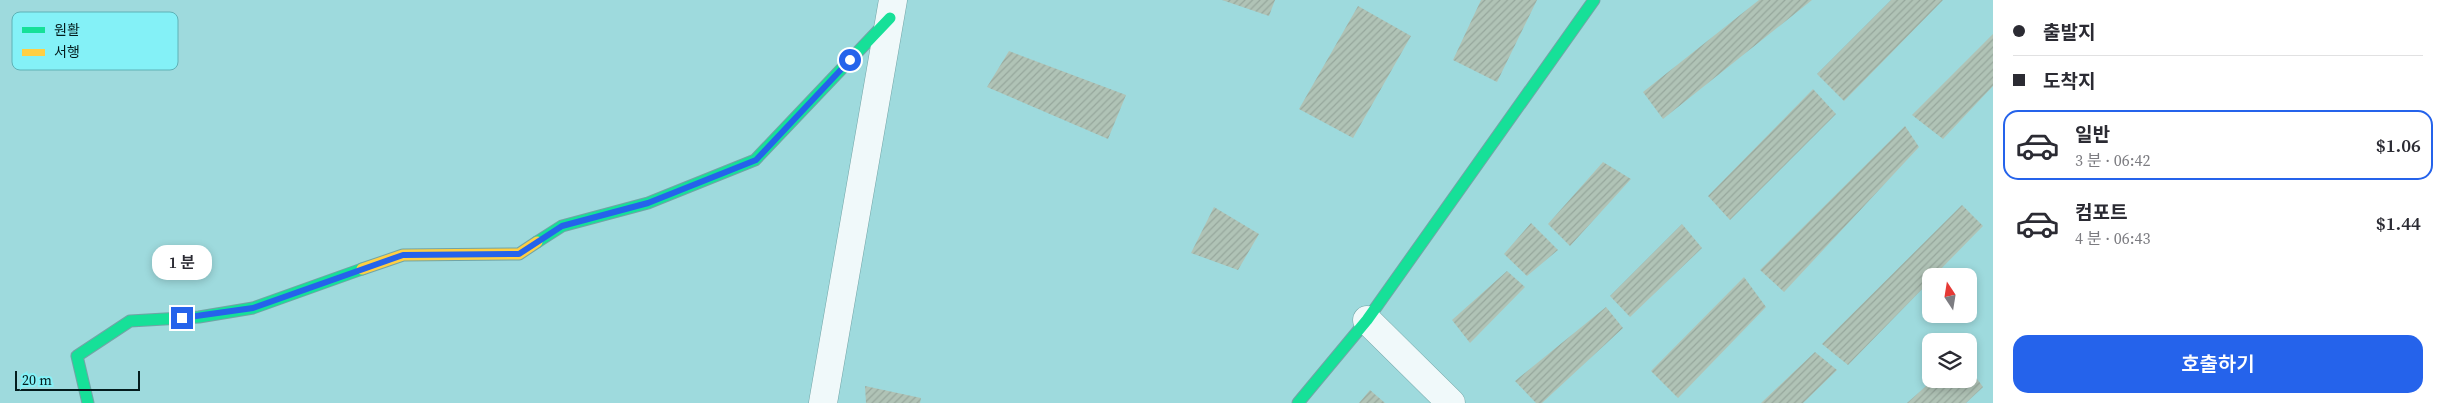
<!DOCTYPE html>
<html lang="ko">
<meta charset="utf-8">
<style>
body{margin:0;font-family:"Source Serif 4","Noto Sans KR",serif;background:#f2f2f3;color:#2b2b33;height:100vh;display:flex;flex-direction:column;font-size:19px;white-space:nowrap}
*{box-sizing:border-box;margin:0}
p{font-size:16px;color:#7c7c81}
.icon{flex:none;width:28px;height:28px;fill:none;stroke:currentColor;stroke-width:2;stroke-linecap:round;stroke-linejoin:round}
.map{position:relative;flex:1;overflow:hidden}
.side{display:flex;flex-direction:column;background:#fff;width:450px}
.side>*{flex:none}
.top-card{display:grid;align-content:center;height:110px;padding:0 20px;background:#fff}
.needle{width:32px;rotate:348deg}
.controls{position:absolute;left:1922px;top:268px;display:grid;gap:10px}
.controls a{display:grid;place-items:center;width:55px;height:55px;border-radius:10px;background:#fff;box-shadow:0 2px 8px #0003;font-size:25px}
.scale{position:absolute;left:15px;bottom:12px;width:125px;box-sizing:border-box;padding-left:5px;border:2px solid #041c1d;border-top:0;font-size:14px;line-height:18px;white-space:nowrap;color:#041c1d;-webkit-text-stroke:4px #84f1f7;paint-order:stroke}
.end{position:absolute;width:22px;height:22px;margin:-11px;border:6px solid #2563eb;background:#fff;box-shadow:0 0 0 2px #fff}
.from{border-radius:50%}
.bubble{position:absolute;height:35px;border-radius:15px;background:#fff;box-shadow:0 2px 8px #0003;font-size:16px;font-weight:600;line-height:35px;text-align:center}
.top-card b{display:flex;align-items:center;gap:18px;height:48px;font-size:19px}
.top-card b+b{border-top:1px solid #e1e1e2}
.top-card i{width:12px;height:12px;background:#2b2b33}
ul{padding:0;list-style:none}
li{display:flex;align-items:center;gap:15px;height:70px;margin:0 10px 8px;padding:0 10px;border:2px solid transparent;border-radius:15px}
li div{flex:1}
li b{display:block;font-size:19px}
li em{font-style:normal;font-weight:600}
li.on{border-color:#2563eb}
li>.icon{width:45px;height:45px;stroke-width:1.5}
.button{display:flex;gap:10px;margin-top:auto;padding:10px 20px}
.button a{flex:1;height:58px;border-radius:15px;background:#2563eb;color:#fff;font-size:20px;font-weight:600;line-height:58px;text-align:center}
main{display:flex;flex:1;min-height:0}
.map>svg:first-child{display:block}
.building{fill:url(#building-hatch)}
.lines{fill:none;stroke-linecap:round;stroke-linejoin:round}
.street-casing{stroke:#71a4a6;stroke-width:29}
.fast-casing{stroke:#71a4a6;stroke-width:13}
.slow-casing{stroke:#71a4a6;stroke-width:13}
.street{stroke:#f0f9fa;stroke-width:28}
.fast{stroke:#16e098;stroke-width:11}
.slow{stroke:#ffcf43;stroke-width:11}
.route{stroke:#2563eb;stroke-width:6}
.key{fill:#84f1f7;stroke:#5eb1b6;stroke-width:1}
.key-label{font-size:14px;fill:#041c1d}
</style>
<main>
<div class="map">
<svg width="1993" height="403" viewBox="0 0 1993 403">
<defs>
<pattern id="building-hatch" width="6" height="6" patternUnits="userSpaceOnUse" patternTransform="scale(1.25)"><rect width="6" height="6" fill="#b0c3b6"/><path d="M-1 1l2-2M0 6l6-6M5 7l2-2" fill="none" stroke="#96a79c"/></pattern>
</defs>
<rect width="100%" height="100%" fill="#9edadd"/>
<path class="building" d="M1222 0H1275L1269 16Z
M1481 0H1537L1497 82 1453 60Z
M1759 0H1812L1663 119 1643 92Z
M1891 0H1943L1844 101 1817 74Z
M1358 6 1411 36 1353 138 1299 109Z
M1993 34V86L1943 139 1912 115Z
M1009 51 1126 95 1108 139 987 87Z
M1813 89 1836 114 1730 220 1708 196Z
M1905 126 1919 147 1784 292 1760 270Z
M1603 162 1631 179 1570 246 1548 224Z
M1962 205 1983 226 1934 276H1931V280L1848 365 1822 344Z
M1214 207 1259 234 1238 270 1191 253Z
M1531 223 1558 250 1527 276 1504 254Z
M1682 224 1702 248 1630 317 1610 296Z
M1507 271 1525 287 1470 343 1452 320Z
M1744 277 1766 307 1678 398 1651 371Z
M1606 307 1623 328 1542 403H1536L1515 381Z
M1815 352 1837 370 1803 403H1761Z
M1969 368 1983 387 1966 403H1907L1934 379H1969Z
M865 386 921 398 920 403H866Z
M1370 390 1385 403H1359Z"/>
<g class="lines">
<g class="street-casing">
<path id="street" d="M1367 320 1451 403
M823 403 893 0"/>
</g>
<g class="fast-casing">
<path id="fast" d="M537 242 562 226 648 203 755 160 890 18
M88 403 77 356 130 321 199 317 253 308 362 269
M1298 403 1367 320 1594 0"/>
</g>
<g class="slow-casing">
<path id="slow" d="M362 269 403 255 519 254 537 242"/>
</g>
<use href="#street" class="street"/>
<use href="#fast" class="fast"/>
<use href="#slow" class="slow"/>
</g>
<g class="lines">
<path class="route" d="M182 318 253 308 403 255 519 254 562 226 648 203 756 160 850 60"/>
</g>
<rect x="12" y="12" width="166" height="58" rx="8" class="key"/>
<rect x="22" y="27" width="23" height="6" fill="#16e098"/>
<rect x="22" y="49" width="23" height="7" fill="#ffcf43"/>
<g class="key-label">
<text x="54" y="35">원활</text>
<text x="54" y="57">서행</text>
</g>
</svg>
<div class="controls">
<a><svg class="needle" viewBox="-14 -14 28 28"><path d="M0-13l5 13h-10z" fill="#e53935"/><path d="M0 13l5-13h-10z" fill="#7c7c81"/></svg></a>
<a><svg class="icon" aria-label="layers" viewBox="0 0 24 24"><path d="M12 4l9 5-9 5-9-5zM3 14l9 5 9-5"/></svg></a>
</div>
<div class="scale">20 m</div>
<i class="end from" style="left:850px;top:60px"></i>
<i class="end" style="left:182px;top:318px"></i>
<div class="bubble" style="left:152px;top:245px;width:60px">1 분</div>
</div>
<section class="side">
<div class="top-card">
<b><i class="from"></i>출발지</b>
<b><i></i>도착지</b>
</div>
<ul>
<li class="on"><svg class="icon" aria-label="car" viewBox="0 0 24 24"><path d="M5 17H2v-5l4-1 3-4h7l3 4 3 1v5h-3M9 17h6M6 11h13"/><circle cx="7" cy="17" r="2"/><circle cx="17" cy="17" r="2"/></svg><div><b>일반</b><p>3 분 · 06:42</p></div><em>$1.06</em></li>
<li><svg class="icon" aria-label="car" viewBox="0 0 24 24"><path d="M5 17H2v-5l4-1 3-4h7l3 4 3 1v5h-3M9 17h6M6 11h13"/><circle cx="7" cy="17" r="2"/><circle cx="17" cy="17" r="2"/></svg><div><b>컴포트</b><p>4 분 · 06:43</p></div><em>$1.44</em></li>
</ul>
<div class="button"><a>호출하기</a></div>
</section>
</main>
